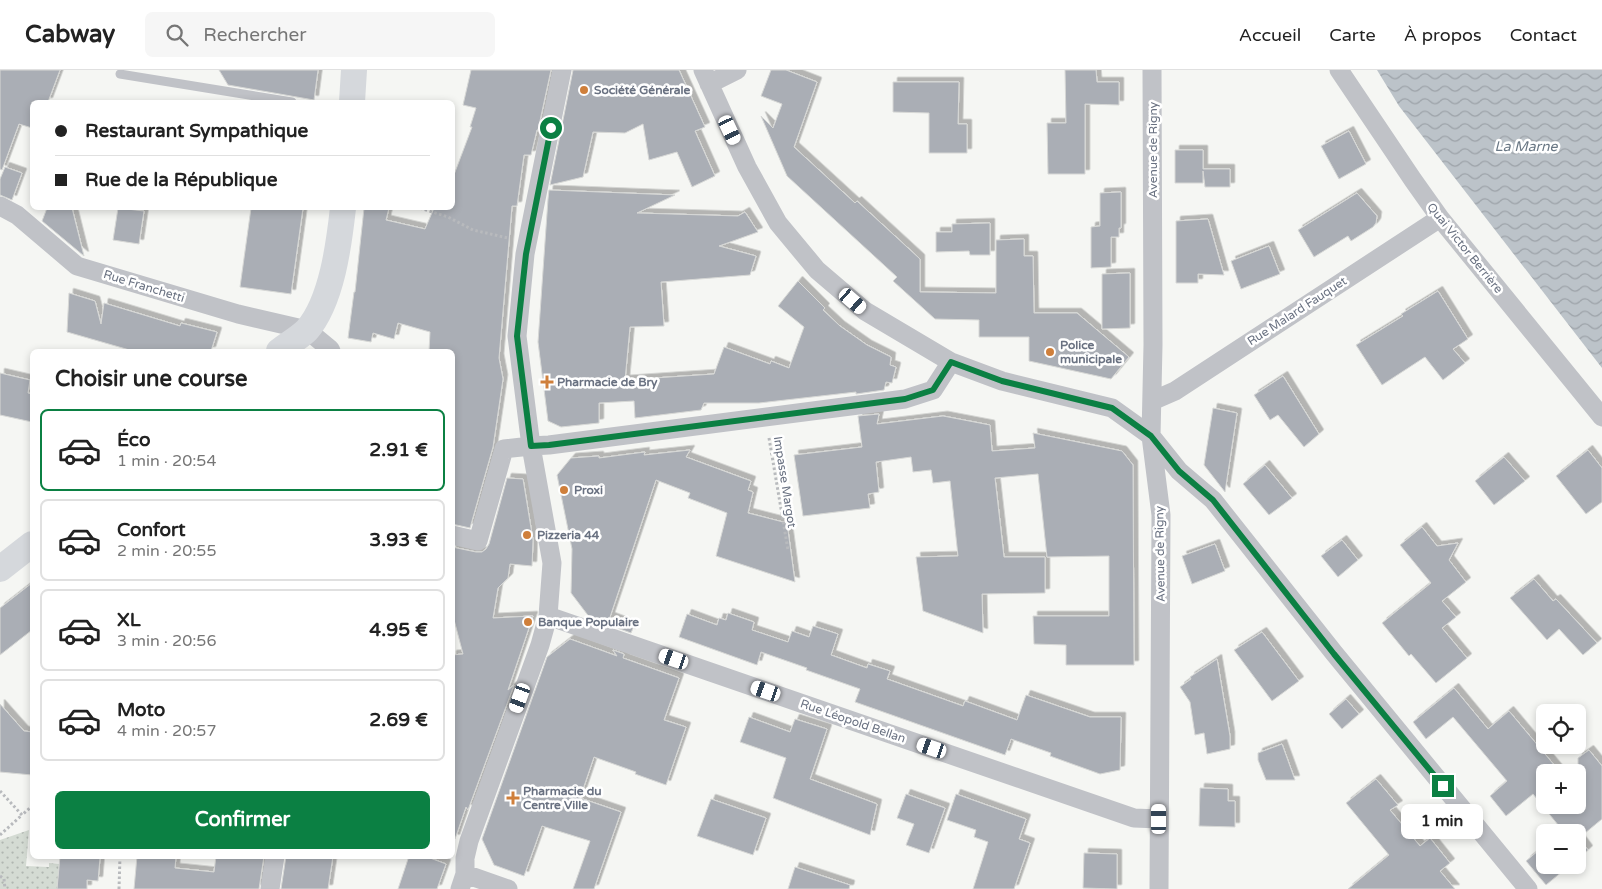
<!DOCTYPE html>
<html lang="fr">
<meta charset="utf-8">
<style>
body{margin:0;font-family:"Varela Round",sans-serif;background:#f6f6f6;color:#222;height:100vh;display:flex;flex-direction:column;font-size:19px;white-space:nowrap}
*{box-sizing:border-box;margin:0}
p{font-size:16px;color:#767676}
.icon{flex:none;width:28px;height:28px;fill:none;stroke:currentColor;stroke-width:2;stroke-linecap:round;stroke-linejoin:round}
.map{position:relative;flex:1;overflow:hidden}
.sheet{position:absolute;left:30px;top:279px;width:425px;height:510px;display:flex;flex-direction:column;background:#fff;border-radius:8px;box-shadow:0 2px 8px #0003}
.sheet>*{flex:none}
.guide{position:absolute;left:30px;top:30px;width:425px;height:110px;border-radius:8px;box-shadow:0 2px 8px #0003;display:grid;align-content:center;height:110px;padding:0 25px;background:#fff}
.controls{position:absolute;left:1536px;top:634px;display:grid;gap:10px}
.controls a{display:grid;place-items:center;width:50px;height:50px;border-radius:8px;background:#fff;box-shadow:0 2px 8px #0003;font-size:25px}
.end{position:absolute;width:22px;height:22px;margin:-11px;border:6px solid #0b8043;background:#fff;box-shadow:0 0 0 2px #fff}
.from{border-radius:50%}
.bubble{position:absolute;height:35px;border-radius:8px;background:#fff;box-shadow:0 2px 8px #0003;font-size:16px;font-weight:700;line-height:35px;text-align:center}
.car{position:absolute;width:15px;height:30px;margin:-15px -8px;border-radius:6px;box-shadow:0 0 4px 1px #0007;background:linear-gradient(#fff 24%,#345 0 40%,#fff 0 76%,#345 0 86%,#fff 0)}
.guide b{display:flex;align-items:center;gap:18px;height:48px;font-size:19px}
.guide b+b{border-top:1px solid #e0e0e0}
.guide i{width:12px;height:12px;background:#222}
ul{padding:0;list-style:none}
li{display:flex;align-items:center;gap:15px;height:82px;margin:0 10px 8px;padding:0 15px;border:2px solid #e0e0e0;border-radius:8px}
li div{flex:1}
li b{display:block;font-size:19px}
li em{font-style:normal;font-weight:700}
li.active{border-color:#0b8043}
li>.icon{width:45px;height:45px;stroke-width:1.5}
h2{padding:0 25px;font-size:22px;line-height:60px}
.cta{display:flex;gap:10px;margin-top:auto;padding:10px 25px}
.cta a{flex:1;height:58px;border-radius:8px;background:#0b8043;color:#fff;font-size:20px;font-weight:700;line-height:58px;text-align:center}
header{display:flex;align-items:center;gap:30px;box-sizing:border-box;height:70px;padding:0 25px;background:#fff;border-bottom:1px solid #e0e0e0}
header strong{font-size:24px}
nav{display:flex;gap:28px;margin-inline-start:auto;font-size:18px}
.search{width:350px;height:45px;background:#f6f6f6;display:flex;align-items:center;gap:12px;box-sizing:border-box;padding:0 18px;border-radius:8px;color:#767676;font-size:19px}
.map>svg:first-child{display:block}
.park{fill:url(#park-dots)}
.water{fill:url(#water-waves)}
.building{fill:#aaaeb5;stroke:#d7d8d6;filter:url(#shadow)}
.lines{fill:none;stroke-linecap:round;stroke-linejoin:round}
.path{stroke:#b8babd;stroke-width:3;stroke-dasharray:2.5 2.5;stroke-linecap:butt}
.service{stroke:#c0c2c7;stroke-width:9}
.minor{stroke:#c0c2c7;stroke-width:19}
.secondary{stroke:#d5d8dc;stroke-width:26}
.route{stroke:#0b8043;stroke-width:6}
.poi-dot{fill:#cf7f3b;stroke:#fff;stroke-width:2}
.labels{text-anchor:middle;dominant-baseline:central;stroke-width:5;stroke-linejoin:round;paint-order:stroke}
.poi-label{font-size:12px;font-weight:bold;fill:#697181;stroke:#fff;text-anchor:start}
.street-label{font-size:12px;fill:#697181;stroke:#fff}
.water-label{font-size:14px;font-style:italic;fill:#697784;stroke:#fff}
</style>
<header>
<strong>Cabway</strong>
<div class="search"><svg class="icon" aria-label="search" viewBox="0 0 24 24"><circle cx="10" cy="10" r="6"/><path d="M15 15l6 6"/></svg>Rechercher</div>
<nav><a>Accueil</a><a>Carte</a><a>À propos</a><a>Contact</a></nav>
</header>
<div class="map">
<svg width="1602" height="819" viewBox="0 0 1602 819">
<defs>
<pattern id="park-dots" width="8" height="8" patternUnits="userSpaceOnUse" patternTransform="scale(1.25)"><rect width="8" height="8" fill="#d4dbd3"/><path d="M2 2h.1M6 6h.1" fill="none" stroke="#b0b6b1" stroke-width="1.8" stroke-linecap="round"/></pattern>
<pattern id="water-waves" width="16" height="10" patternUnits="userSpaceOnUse" patternTransform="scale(1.25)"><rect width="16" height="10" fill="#bcc3c9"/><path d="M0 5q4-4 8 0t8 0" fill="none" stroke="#9da3a9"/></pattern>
<filter id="shadow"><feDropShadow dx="4.5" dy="-4.5" stdDeviation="0" flood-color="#0004"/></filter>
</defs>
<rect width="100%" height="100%" fill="#f5f6f3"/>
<path class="park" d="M29 760 26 796 49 797V793L59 794 57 819H0V770Z"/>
<path class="water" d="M1377 0H1602V298L1399 36Z"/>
<path class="building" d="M0 0H60L48 32H32V58L19 54 2 100 0 99Z
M219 0H318L314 30 228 15Z
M471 0H551L538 60H537L531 85H524L517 136H512L499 288 503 309 493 377 470 458 452 454V281H429L430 262 398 253 394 269 373 263 371 272 348 268 354 222H355L364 138H389L386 150 425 159 434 138H452V110L472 57H470L476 38 463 35Z
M573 0H679L705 57 695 61 715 106 692 117 677 82 649 90 643 54 625 63 593 62 583 107 550 115Z
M771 0H786L817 12 794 77 855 133 857 131 920 189V222L996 223V170L1024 169V186H1033L1034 243H1077L1129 287 1111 309 1029 291V267H979V250L935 249 893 211 897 207 787 106 761 46 773 58 782 34 761 26Z
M1065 0H1096L1097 12H1119V35L1085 34V104H1048L1047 53H1066Z
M893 12H959L958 54H967V83H929V43L893 42Z
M1349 61 1366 94 1339 109 1321 76Z
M1175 80H1203V99H1230V117H1205L1203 101V113H1175Z
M5 97 22 103 12 130 0 125V109Z
M549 120 675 125 637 143 738 146 745 142 758 162 719 176 756 186 750 205 661 212 664 256 630 257 625 310 714 304 724 277 770 294 771 291 789 298 804 257 778 236 798 211 825 238 823 240 840 256 867 275 891 287 890 295 896 297 892 313 886 312 884 320 856 324V322L759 333H704L701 340 635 348 634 331 599 333V353L561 357 548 351 538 272 548 129Z
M1121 122V158H1119V167H1111V197L1091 198V157L1100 156V123Z
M1357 123 1377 146 1376 153 1373 157 1351 171 1348 166 1314 187 1298 160Z
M47 138H72L84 186 42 151Z
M118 138 144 141 139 174 113 170Z
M251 138H303L291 224 240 217Z
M1208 149 1224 205 1198 204V213H1176V151Z
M990 153V185H970L969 181 936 182V162H952V154Z
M1269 176 1280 204 1241 219 1231 191Z
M1130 203V258L1102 259V204Z
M1438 221 1468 269 1453 279 1465 293 1443 310 1425 287 1382 315 1356 275 1403 246 1401 244Z
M69 223 95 231 101 254 104 233 180 256 181 253 217 262 211 281H133L67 262Z
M0 303 30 310 28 323 32 324V352L0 345Z
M1283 306 1319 364 1304 377 1278 345 1270 350 1254 325Z
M1213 338 1237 343 1225 422 1204 395Z
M879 344 877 354 943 346 990 355 992 381 1035 378 1033 363 1122 381 1133 395 1134 595H1066V575L1034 574 1033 546H1109V486L1047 487 1038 404 995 408 1004 487H1045V523L982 524 983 563 923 541 916 487 958 486 950 411 933 413 931 400 913 402 911 387 876 392 879 422 868 424 870 438 803 446 794 385 862 377 858 346Z
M690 380 686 387 751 411 748 420 753 422 748 443 787 453 795 512 716 486 727 443 688 428 690 423 656 410 610 547 634 556 631 563 590 548 571 523 572 479 557 405 571 388 599 386V388L645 382 644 385Z
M1588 380 1602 398V432L1586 444 1556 406Z
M1504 387 1525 411 1494 435 1475 411Z
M1265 395 1292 428 1269 445 1243 414Z
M507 408 523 409 533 470 532 496 510 494 508 508 498 518 493 548 533 546 508 620 514 615 468 740 466 737 455 769 452 768V585L463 584 452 542V477L476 482H482L486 479 489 474Z
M1422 457 1437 476 1458 473 1449 490 1466 512 1442 531 1456 547 1442 558 1467 588 1436 613 1411 584 1409 586 1382 553 1431 513 1400 475Z
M1342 470 1358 490 1338 507 1321 486Z
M1215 474 1225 501 1192 514 1182 486Z
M1534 509 1553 531 1556 529 1597 573 1583 585 1559 559 1547 570 1510 528Z
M32 513V560L0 585V538Z
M728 543 754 552 752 560 788 572 792 561 809 567 813 556 838 564 831 585 867 598 868 594 890 601 887 609 963 636 965 631 1017 650 1026 625 1090 647H1121L1120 700 1100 704 1050 686 1051 683 1011 669 1005 685 855 632 860 619 806 600 807 598 761 582 757 595 679 567 687 544 717 555 719 548 726 550Z
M1262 562 1299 611 1272 631 1234 580Z
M570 569 617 586 613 580 624 584 623 588 679 608 664 650 686 657 666 715 635 704 636 702 594 687 580 728 621 742 594 819H573L590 771 542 756 524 806 494 795 482 769 547 587Z
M1217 589 1230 666V679L1207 684 1204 663 1195 665 1190 632 1180 617 1191 609 1190 607Z
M1454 618 1488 659 1509 641 1560 702H1545V735H1578V688L1589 680 1602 696V749L1579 768 1588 780 1578 789V762H1561L1563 761 1533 724 1506 746 1490 726 1507 711 1453 647 1426 669 1413 652Z
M1346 629 1359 644 1342 659 1329 644Z
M0 634 24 661 32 662V705L0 702Z
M749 647 790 662 795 649 827 659 810 709 877 734 870 765 773 728 786 688 740 672Z
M1282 674 1295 710H1266L1258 690V683Z
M1376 709 1398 735 1390 740 1420 776 1430 768 1450 793 1440 801 1455 819H1348L1389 785 1346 733Z
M1200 718 1228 719V731H1235V757L1199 756Z
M906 724 945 738 929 783 906 775 914 754 897 748Z
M956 724 1026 749 1019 769 1030 773 1014 819H973L988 772 974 767 976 760 947 750Z
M711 729 766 748 753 785 697 766Z
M1545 775V795H1570L1546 815 1526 791Z
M1084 783 1117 784V819L1083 818Z
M60 786H93V788H100L98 811 87 810V819H57Z
M137 786H176L175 798 214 802 216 786H264L259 819H134Z
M286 786H333L328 819H281Z
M409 786 430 788 446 794 437 819H398Z
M795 797 850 815 849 819H788Z"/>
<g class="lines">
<path class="path" d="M420 138 448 147 473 160 508 168
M769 368 788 480
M0 721 22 745 32 736
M0 765 22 745
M0 806 4 809 5 819
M119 819 120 786"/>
<path class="service" d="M120 4 292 32"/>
<path class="minor" d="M703 0 747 97 778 153 817 200 865 241 951 292 1002 311 1112 338 1151 366 1179 401 1213 430 1334 583 1528 819
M1152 0 1153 275 1151 366 1161 445 1159 819
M1339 0 1413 110 1440 148 1602 347
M709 14 737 0
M0 136 17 145 77 196 238 244 307 260 330 279 331 281
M1152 331 1175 321 1440 148
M452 465 478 471 504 379 531 376 549 375 905 329 933 320 951 292
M548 546 1134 748 1159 749
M465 804 508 819
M270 819 275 786
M460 819 465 804V788L469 771 540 575 548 546 552 493 531 376 517 266 525 184 562 0"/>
<path class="secondary" d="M352 32 354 0
M279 281C288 274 299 268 307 260 332 231 339 174 343 138
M0 499 32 474"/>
</g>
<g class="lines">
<path class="route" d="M551 58 526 184 517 266 531 376 549 375 905 329 933 320 951 292 1002 311 1112 338 1151 366 1179 401 1213 430 1334 584 1443 716"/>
</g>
<g class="poi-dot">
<circle cx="584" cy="20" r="5"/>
<circle cx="1050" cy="282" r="5"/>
<path d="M544.5 304.5h5v5h5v5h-5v5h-5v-5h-5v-5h5z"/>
<circle cx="564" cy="420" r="5"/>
<circle cx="527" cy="465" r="5"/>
<circle cx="528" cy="552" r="5"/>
<path d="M510.5 720.5h5v5h5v5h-5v5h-5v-5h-5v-5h5z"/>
</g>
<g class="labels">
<g class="poi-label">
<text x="594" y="20">Société Générale</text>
<text x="1060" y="275">Police<tspan x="1060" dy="14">municipale</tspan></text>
<text x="557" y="312">Pharmacie de Bry</text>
<text x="574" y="420">Proxi</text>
<text x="537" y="465">Pizzeria 44</text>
<text x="538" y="552">Banque Populaire</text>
<text x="523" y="721">Pharmacie du<tspan x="523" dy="14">Centre Ville</tspan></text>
</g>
<g class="street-label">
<text transform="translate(1153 80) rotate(-90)">Avenue de Rigny</text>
<text transform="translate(1465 178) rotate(51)">Quai Victor Berrière</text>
<text transform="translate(144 216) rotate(17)">Rue Franchetti</text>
<text transform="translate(1297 241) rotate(-33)">Rue Malard Fauquet</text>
<text transform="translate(785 412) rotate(81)">Impasse Margot</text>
<text transform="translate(1160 484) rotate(-91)">Avenue de Rigny</text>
<text transform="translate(853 651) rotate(19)">Rue Léopold Bellan</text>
</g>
<g class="water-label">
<text x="1526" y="76">La Marne</text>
</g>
</g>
</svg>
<div class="controls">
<a><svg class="icon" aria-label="locate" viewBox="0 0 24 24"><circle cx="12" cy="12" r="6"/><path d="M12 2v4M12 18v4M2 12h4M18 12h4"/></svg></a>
<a>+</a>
<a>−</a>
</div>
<i class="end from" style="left:551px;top:58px"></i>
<i class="end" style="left:1443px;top:716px"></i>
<div class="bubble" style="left:1401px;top:734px;width:82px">1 min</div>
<i class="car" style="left:730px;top:60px;rotate:155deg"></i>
<i class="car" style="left:853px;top:231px;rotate:131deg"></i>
<i class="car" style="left:674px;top:589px;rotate:289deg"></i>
<i class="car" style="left:766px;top:621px;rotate:289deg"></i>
<i class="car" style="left:520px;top:628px;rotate:200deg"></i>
<i class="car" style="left:932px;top:678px;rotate:289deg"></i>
<i class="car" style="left:1159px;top:749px;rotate:0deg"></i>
<div class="guide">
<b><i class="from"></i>Restaurant Sympathique</b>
<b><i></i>Rue de la République</b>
</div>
<section class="sheet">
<h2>Choisir une course</h2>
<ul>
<li class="active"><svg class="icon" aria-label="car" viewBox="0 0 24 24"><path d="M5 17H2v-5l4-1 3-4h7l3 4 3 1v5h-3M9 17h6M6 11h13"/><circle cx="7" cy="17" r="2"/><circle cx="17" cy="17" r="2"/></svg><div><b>Éco</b><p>1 min · 20:54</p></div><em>2.91 €</em></li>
<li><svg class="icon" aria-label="car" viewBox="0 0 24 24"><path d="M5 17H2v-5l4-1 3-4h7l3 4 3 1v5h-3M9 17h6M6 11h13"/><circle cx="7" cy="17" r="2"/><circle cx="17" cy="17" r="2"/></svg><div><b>Confort</b><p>2 min · 20:55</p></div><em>3.93 €</em></li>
<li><svg class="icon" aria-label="car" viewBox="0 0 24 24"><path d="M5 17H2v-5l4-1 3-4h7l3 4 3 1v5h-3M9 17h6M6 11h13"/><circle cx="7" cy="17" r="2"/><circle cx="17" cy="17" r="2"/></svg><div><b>XL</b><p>3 min · 20:56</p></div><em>4.95 €</em></li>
<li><svg class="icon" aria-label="car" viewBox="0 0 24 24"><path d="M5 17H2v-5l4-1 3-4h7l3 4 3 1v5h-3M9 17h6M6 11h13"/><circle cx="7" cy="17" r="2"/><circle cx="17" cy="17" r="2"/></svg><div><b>Moto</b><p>4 min · 20:57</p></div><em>2.69 €</em></li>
</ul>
<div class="cta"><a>Confirmer</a></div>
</section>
</div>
